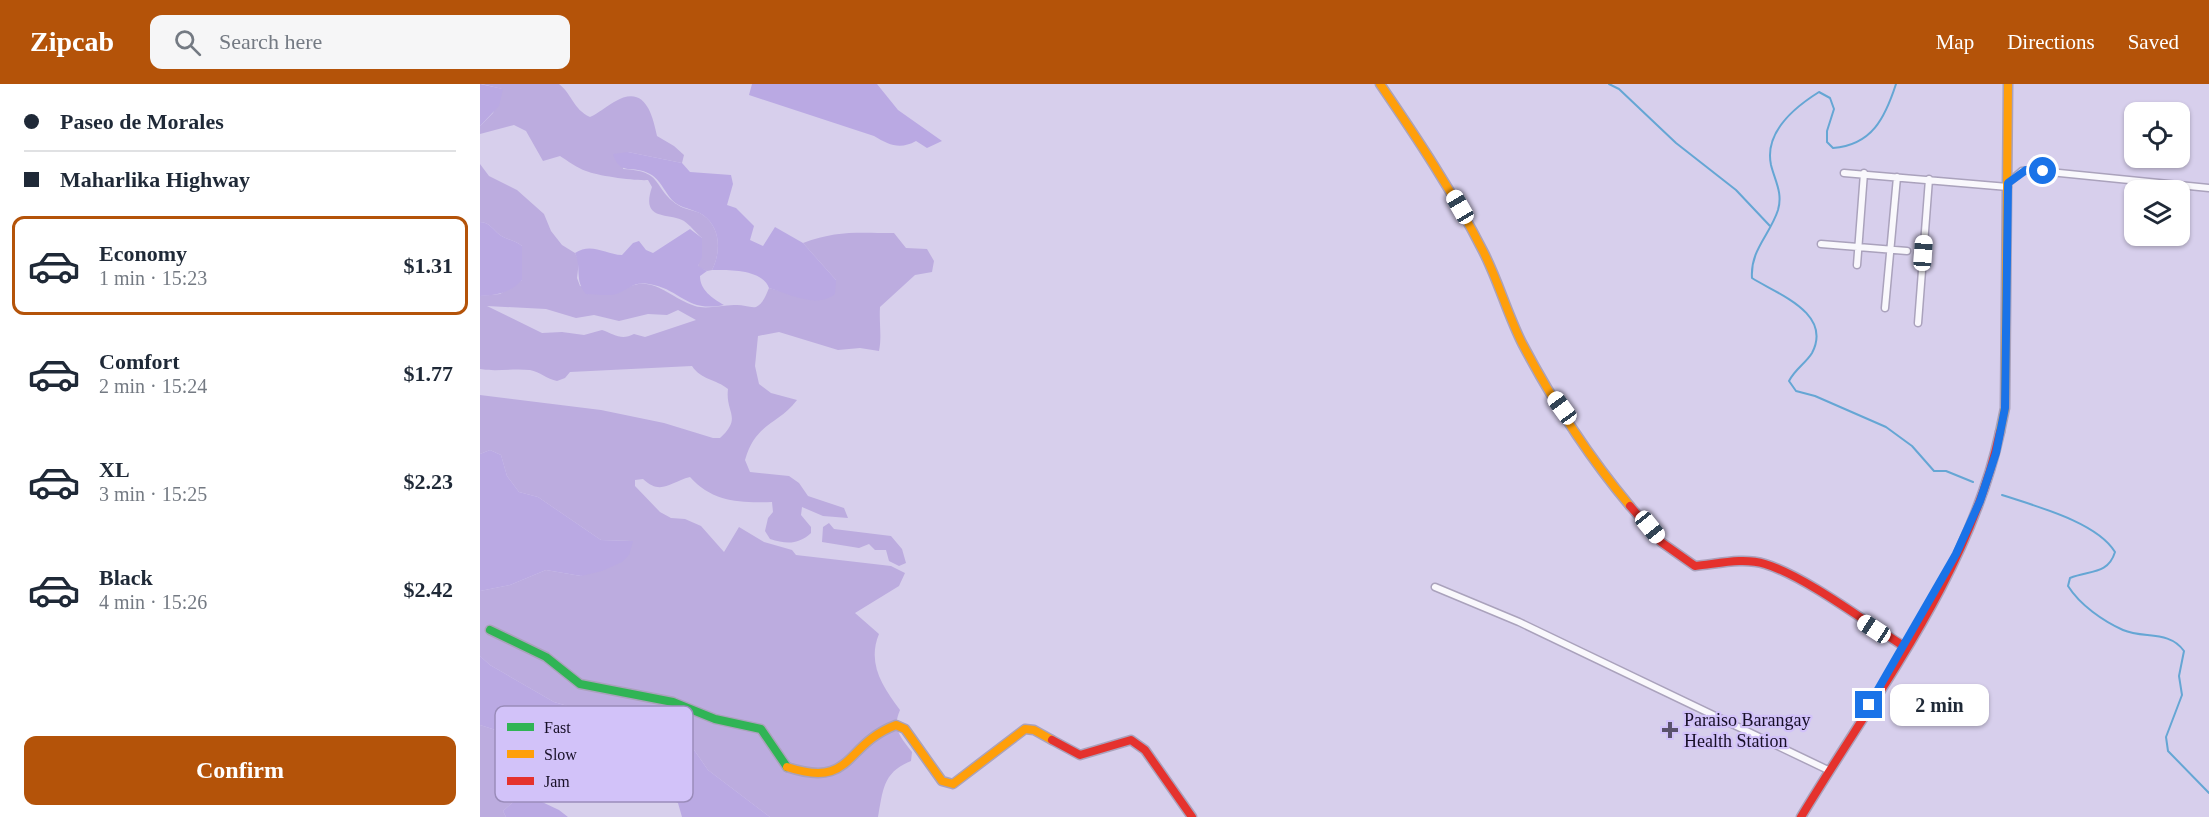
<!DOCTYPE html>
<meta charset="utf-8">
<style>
body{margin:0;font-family:Georgia,serif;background:#f6f6f7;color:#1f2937;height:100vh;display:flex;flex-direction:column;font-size:22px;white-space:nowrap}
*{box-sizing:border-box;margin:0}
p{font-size:20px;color:#747a83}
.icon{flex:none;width:33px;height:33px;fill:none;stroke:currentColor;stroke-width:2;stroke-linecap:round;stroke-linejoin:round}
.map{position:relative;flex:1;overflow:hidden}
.panel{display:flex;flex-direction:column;background:#fff;width:480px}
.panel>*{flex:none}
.top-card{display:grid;align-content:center;height:132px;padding:0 24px;background:#fff}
.fabs{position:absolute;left:1644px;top:18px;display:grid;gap:12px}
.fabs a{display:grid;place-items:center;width:66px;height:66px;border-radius:12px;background:#fff;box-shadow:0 2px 4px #0004;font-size:30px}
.end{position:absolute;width:27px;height:27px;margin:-14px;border:8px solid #1a73e8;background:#fff;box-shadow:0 0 0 3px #fff}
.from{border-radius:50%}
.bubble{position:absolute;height:42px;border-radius:12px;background:#fff;box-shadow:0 2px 4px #0004;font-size:20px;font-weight:700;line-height:42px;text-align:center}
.car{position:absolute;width:18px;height:36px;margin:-18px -9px;border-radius:8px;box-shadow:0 0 4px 2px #0007;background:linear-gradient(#fff 24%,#345 0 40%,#fff 0 76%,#345 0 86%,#fff 0)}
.top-card b{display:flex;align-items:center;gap:21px;height:57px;font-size:22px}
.top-card b+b{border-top:2px solid #e0e1e3}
.top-card i{width:15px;height:15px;background:#1f2937}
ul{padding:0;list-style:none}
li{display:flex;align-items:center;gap:18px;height:99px;margin:0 12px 9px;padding:0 12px;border:3px solid transparent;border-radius:12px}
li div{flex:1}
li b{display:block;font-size:22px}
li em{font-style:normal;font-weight:700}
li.current{border-color:#b45309}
li>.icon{width:54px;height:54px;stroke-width:1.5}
.button{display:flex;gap:12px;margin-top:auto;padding:12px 24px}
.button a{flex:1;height:69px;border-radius:12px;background:#b45309;color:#fff;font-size:24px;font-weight:700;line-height:69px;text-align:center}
header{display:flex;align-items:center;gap:36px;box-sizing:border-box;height:84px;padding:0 30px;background:#b45309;color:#fff}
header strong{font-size:28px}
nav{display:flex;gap:33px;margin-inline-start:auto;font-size:21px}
.search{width:420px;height:54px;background:#f6f6f7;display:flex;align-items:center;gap:15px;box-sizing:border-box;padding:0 21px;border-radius:12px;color:#747a83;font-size:22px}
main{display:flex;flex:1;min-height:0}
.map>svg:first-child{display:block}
.green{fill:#bcacdf;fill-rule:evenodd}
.forest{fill:#baa9e3}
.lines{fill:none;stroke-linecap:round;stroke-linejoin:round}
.stream{stroke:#65a6d4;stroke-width:2}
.street-casing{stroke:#aaa2bc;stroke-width:9}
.fast-casing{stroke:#aaa2bc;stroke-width:11}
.slow-casing{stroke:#aaa2bc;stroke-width:11}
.jam-casing{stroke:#aaa2bc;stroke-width:11}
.street{stroke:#f9f8fc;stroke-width:6}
.fast{stroke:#30b455;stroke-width:8}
.slow{stroke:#ff9f0a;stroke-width:8}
.jam{stroke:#e5322d;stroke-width:8}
.route{stroke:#1a73e8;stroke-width:8}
.poi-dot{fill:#5a526c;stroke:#d2c2f9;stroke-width:2}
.labels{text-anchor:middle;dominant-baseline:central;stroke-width:4.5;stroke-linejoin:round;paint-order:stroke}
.poi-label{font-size:18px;fill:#170f27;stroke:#d2c2f9;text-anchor:start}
.key{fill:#d2c2f9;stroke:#9a8cba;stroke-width:1.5}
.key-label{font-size:16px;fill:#170f27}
</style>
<header>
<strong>Zipcab</strong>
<div class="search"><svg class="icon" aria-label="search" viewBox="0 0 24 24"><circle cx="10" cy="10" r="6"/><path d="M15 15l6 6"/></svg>Search here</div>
<nav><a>Map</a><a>Directions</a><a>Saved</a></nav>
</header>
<main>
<section class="panel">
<div class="top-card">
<b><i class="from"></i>Paseo de Morales</b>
<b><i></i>Maharlika Highway</b>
</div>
<ul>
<li class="current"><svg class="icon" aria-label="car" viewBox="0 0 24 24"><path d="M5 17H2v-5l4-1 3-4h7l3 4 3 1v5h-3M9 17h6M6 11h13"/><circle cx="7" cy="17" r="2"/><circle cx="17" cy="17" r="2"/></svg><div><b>Economy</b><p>1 min · 15:23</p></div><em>$1.31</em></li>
<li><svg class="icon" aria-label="car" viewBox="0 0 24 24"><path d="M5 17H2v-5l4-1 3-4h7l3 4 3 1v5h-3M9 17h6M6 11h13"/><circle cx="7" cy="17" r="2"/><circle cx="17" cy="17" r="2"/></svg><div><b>Comfort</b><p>2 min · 15:24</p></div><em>$1.77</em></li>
<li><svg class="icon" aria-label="car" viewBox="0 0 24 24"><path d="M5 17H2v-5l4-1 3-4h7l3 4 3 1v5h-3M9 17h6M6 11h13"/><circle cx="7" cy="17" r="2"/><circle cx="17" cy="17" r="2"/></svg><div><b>XL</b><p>3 min · 15:25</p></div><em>$2.23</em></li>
<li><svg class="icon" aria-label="car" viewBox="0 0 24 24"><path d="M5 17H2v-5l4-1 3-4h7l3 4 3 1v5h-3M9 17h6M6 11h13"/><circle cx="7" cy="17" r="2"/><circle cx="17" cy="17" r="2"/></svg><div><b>Black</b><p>4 min · 15:26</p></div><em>$2.42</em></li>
</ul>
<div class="button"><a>Confirm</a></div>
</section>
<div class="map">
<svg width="1729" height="733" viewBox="0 0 1729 733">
<rect width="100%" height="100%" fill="#d7cfec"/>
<path class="green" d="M2 0H79C92 10 93 25 110 33 119 29 125 23 134 18 164 0 172 28 177 52L194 62 204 71 202 79 148 68 143 85C185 87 172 104 198 121 205 126 216 126 223 131 241 144 241 168 232 186L227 187 218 183 222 154C216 149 210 141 204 137 189 128 160 138 172 103L168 96C156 97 118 92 106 87 97 84 88 77 80 72L63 77 46 47 34 41 0 50V42L13 29 22 5Z
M0 80 9 92 37 106 64 130 71 147 82 161 95 169 99 177 97 194 100 202 138 209C171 186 185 212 215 222 228 226 244 220 257 221 263 221 271 224 276 223 283 220 286 211 289 204L300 207 356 196 323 159C357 146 378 149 414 149L426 164 447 165 454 177 452 188 435 191 400 223C399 239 402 253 399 267L380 264 358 266 299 248 278 252 275 282 279 300 291 309 317 316C297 342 276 338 265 376L270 388 309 392 319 399 328 412 364 424 368 434 343 432 322 423 321 431 331 443V449C318 461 306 460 290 455L285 447 288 434 293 428 292 418C260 419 232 418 210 393 190 398 181 412 163 395L155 396V402L180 428 191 434 205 435 221 442 244 468 259 443 284 458 312 466 316 471 411 482 425 489 419 502 375 529 399 550C387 579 402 602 420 626 412 644 420 653 432 668L431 677C403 688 403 706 398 733H290L228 686 203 650 149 640 74 618 10 581 0 572V507L30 501 66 486 101 492 152 457 121 456 58 413 39 408 27 392 21 371 10 366 0 370V311L121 326 184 339 233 354H240C263 333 245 329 248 305 236 295 221 296 212 282L90 288 85 294 77 297C67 295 60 288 50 286 32 284 17 288 0 285V212L20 210 42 196V162C35 156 27 156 20 151 12 145 11 139 0 138ZM7 222 66 225 96 234 114 231 139 237 168 230 187 231 198 226 216 236 165 253 154 250C141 257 134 250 122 246L104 251 82 248 62 249Z
M349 439 354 445 411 452 422 465 426 479 419 482 409 477 406 466H395L389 460 379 464 342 458 343 443Z
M0 641 28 650 58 672C44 684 40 690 43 709L23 727 26 733H0Z"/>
<path class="forest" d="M0 0 23 5 19 22 0 42Z
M272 0H397L418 26 462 57 447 64 436 57C420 66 409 61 394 52L269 11Z
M148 68 202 79 210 88 251 91 253 100 247 121 256 124 274 142 270 156 283 162 295 143 323 159 356 196 355 210C336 225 310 210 289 204 282 185 249 186 232 186 241 168 241 144 223 131 216 126 205 125 197 120 186 113 182 96 170 90 153 80 140 93 133 70Z
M0 138C11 139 12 145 20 151 27 156 35 156 42 162V196C30 209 17 211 0 212Z
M210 145 222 154V173L218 182 227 187 220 192C220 206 232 214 244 221 206 229 201 205 169 200 152 198 153 203 139 209 130 213 116 210 106 210 94 196 102 184 95 169 111 158 125 170 142 171L153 159 159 157 166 166 173 169Z
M10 366 21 371 27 392 39 408 58 413 121 456 153 457 149 471 142 478 122 487 101 492 66 486 30 501 0 507V370Z
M0 572 10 581 74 618 149 640 203 650 228 686 290 733H202L198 719 186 714 157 716 152 703 134 705 120 701 121 686 93 682V674L58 672 28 650 0 641Z
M43 709 79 726 88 733H26L23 727Z"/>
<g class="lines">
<path class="stream" d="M1129 0 1139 5 1196 59 1256 106 1290 142
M1416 0C1405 34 1392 61 1353 64L1347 58V47L1354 25 1350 14 1339 8C1315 23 1284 48 1291 81 1295 97 1303 109 1298 126 1290 151 1270 166 1272 194 1297 210 1353 229 1332 269 1326 279 1315 285 1309 297L1316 307 1335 312 1406 343 1432 362 1454 387H1466L1493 398
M1522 411C1555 422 1617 438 1635 468 1628 491 1609 486 1590 494L1588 502C1600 521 1623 537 1643 546 1664 555 1689 546 1704 567L1699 592 1702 611 1686 653 1688 667 1729 709"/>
<g class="street-casing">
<path id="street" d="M1364 89 1528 103
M1528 99 1542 87 1550 86 1729 104
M1341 160 1427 167
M1377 181 1384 89
M1405 224 1417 93
M1438 239 1449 95
M955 503 1039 538 1348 686"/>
</g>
<g class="fast-casing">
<path id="fast" d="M10 546 66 573 100 600 193 618 235 635 281 645 307 683"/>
</g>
<g class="slow-casing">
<path id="slow" d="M900 0C937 54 973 108 1003 167 1018 196 1027 229 1042 259 1072 316 1109 373 1150 422
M1520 348 1525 324 1528 0
M307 683C374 705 363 661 416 641L425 645 462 697 473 700 545 645 554 646 572 656"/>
</g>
<g class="jam-casing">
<path id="jam" d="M1150 422 1181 458 1215 482C1237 480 1263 473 1285 480 1325 492 1387 539 1425 563
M572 656 600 671 651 656 665 666 712 733
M1321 733C1395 610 1489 491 1520 348"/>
</g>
<use href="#street" class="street"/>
<use href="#fast" class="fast"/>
<use href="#slow" class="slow"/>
<use href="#jam" class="jam"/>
</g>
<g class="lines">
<path class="route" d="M1389 621 1476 470 1500 417 1516 369 1525 324 1528 99 1546 86 1563 87"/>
</g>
<path class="poi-dot" d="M1187 637h6v6h6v6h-6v6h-6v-6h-6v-6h6z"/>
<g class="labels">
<g class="poi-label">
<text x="1204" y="636">Paraiso Barangay<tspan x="1204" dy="21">Health Station</tspan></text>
</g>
</g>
<rect x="15" y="622" width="198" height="96" rx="9" class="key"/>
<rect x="27" y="639" width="27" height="8" fill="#30b455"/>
<rect x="27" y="666" width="27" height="8" fill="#ff9f0a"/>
<rect x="27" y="693" width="27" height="8" fill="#e5322d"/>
<g class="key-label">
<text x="64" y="649">Fast</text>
<text x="64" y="676">Slow</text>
<text x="64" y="703">Jam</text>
</g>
</svg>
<div class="fabs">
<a><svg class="icon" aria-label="locate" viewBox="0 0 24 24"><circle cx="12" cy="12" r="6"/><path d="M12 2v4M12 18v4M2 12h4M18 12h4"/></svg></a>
<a><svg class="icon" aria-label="layers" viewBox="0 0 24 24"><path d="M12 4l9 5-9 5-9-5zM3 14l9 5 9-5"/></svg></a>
</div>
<i class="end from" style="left:1563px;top:87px"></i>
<i class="end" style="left:1389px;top:621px"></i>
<div class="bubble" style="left:1410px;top:600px;width:99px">2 min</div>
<i class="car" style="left:980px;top:123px;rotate:330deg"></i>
<i class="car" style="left:1443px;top:169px;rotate:4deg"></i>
<i class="car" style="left:1082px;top:324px;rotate:324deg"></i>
<i class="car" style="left:1170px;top:443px;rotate:141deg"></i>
<i class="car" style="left:1394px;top:545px;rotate:303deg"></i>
</div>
</main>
